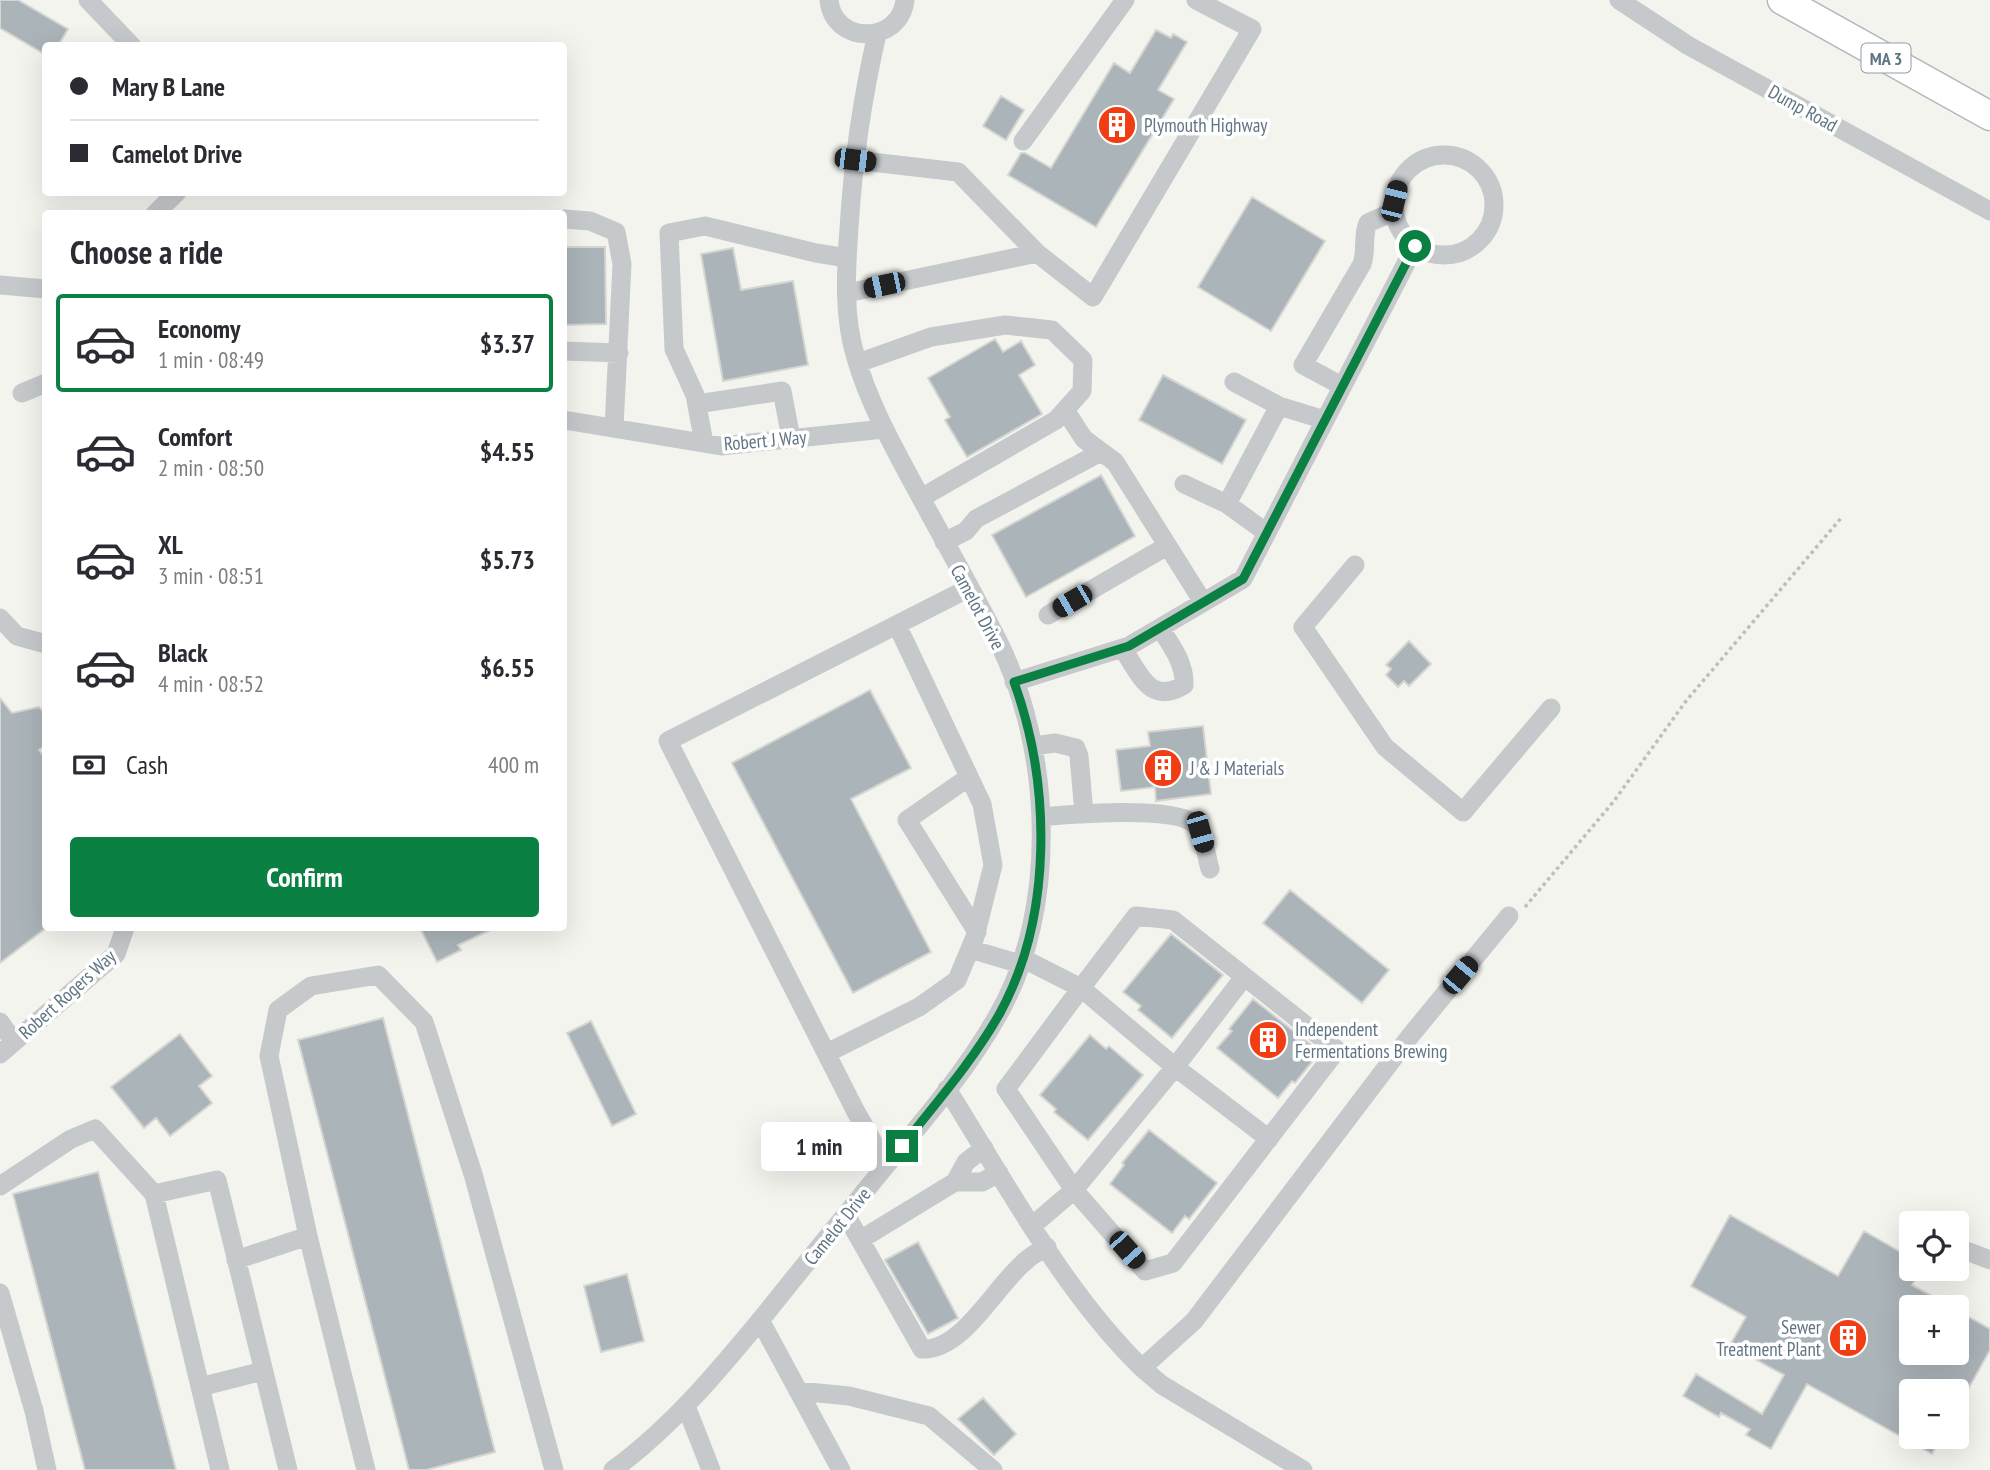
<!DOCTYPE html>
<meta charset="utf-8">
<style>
body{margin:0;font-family:"PT Sans Narrow",sans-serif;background:#f7f7f7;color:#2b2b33;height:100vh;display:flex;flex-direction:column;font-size:26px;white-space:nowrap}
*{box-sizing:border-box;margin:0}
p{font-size:23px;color:#7c7c81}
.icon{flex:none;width:38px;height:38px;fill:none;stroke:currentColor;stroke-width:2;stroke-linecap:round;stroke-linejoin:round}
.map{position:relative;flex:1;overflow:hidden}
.side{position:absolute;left:42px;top:210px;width:525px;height:721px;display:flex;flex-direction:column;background:#fff;border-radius:7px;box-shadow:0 7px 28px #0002}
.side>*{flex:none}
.banner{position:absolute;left:42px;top:42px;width:525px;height:154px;border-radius:7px;box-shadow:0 7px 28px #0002;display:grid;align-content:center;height:154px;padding:0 28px;background:#fff}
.controls{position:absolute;left:1899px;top:1211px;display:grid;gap:14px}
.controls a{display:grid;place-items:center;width:70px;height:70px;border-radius:7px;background:#fff;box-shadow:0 7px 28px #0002;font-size:35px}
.end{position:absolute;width:32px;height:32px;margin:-16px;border:9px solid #0b8043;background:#fff;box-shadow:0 0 0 4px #fff}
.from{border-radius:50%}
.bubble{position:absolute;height:49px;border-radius:7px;background:#fff;box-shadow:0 7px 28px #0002;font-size:23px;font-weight:800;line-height:49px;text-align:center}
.car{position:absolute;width:21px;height:42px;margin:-21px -10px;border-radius:9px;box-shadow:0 0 5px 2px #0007;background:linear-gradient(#222 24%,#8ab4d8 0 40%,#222 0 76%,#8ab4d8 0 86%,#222 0)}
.banner b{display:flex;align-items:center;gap:24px;height:66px;font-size:26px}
.banner b+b{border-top:2px solid #e1e1e2}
.banner i{width:18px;height:18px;background:#2b2b33}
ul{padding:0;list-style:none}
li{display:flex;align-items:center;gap:21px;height:98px;margin:0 14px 10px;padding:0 14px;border:4px solid transparent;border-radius:7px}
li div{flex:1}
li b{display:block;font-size:26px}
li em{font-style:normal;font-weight:800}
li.active{border-color:#0b8043}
li>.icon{width:63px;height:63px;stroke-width:1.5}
h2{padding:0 28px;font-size:32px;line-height:84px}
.pay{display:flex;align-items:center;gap:18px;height:77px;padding:0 28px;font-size:26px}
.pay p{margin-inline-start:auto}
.primary-button{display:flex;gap:14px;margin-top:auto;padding:14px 28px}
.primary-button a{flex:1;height:80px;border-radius:7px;background:#0b8043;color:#fff;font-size:28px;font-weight:800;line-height:80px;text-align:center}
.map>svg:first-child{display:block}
.building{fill:#abb4b8;stroke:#d5d5d2;stroke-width:2}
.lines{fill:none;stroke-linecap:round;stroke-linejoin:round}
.highway-casing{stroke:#b5b9bc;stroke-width:31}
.path{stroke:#bcbfc1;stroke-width:3.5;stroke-dasharray:3.5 3.5;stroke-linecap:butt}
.minor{stroke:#c6c9cc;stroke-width:19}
.highway{stroke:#fff;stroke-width:28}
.route{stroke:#0b8043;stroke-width:9}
.labels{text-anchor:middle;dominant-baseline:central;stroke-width:7;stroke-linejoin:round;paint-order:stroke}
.shield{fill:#fff;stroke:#909ea8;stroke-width:2}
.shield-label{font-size:18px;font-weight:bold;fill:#607583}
.street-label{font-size:19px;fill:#607583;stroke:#fff}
.poi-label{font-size:19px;fill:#607583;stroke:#fff;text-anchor:start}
</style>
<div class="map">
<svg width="1990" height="1470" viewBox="0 0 1990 1470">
<rect width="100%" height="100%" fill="#f4f4ef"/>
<path class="building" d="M0 0H18L68 29 58 46H46V55L0 28Z
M1156 30 1171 38 1173 34 1187 42 1158 90 1174 99 1096 227 1008 175 1021 153H1025L1051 168 1114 63 1130 73Z
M1001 96 1024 110 1006 140 983 126Z
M1252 197 1325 241 1271 331 1198 287Z
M564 247H605L606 324 564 325Z
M733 248 741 290 793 281 808 365 723 381 701 254Z
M995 339 1003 352 1021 341 1035 365 1019 375 1042 414 967 457 945 420 950 417 928 378Z
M1163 375 1246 420 1222 464 1139 420Z
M1101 475 1135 536 1026 597 992 535Z
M1409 641 1431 664 1409 686 1404 681 1398 687 1386 675 1391 669 1386 665Z
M870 690 911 768 851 799 931 952 853 993 732 763Z
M0 698 12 713 39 707 46 714V745L39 750 46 759V928L0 963Z
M1203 726 1211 794 1156 801 1155 787 1121 791 1116 750 1150 746 1148 732Z
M1290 890 1389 970 1362 1003 1263 923Z
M420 928H495L458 945 461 950 437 962Z
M1171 934 1223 975 1172 1038 1138 1010 1141 1006 1123 992Z
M1253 999 1320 1052 1295 1083 1292 1081 1278 1098 1217 1048 1232 1031 1229 1029Z
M383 1018 495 1452 426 1470H409L298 1040Z
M591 1021 636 1114 612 1126 567 1033Z
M180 1034 212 1076 199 1086 212 1103 170 1136 156 1118 144 1128 111 1087Z
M1090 1035 1106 1049 1109 1046 1143 1075 1088 1140 1054 1112 1056 1109 1040 1095Z
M1149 1130 1217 1183 1189 1219 1185 1216 1172 1233 1110 1184 1124 1165 1122 1163Z
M98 1172 176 1470H85L13 1194Z
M1730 1215 1838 1276 1864 1231 1911 1258V1269H1921L1912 1285 1952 1307H1911V1353H1956V1310L1990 1329V1350L1967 1391H1911V1437H1941L1932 1454 1807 1384 1771 1449 1746 1435 1750 1429 1721 1413 1719 1417 1683 1396 1696 1374 1762 1414 1784 1375 1730 1345 1746 1317 1691 1286Z
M918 1242 958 1318 928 1334 885 1260Z
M627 1274 644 1341 601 1352 584 1286Z
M983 1398 1016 1434 994 1455 958 1419Z"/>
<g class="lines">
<g class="highway-casing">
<path id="highway" d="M1782 0 1990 116"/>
</g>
<path class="path" d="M1525 907 1614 801 1686 701 1842 517"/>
<path class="minor" d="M88 0 132 46
M829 0C833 45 900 45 905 0
M1619 0 1689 46 1990 211
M1023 141 1125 0
M1394 205a50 50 0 1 1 100 0a50 50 0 1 1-100 0Z
M155 214 177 192
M564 219 590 221 616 232 622 264 614 428
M1037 253 1093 297 1252 29 1196 0
M0 285 46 289
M847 293 1037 253 958 172 854 160
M564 351 619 353
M858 363 931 337 1005 325 1052 330 1083 360 1082 391 1056 420 921 498
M1234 382 1279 406 1325 420
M1342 386 1303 365 1362 264C1367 250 1362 236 1368 223L1395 211
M22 393 46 383
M697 404 782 391 791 438
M1065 410 1084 439 1115 462 1203 602
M564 420 721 446 884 429
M704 443 695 395 674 349 669 233 705 226 816 253 847 258
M1184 484 1227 504 1267 533
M1227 504 1279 406
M944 542 966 531 976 519 1101 452
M1355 565 1303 627 1385 747 1463 812 1551 708
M1048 615 1167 546
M0 618 17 636 46 644
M1122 648C1140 673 1149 706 1184 685 1185 663 1171 645 1160 628
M1014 682 1129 646 1243 579 1415 246
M1034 746 1055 743 1076 748 1079 756 1084 814
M969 777 907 820 977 932
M1041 817C1072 814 1171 806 1193 823 1204 833 1206 855 1210 869
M970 949 1020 964
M1022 958 1081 988 1136 916 1173 920 1337 1050 1173 1263 1145 1271 1074 1190 1032 1226
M1244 977 1175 1067 1074 1190 1006 1089 1081 988 1175 1067 1269 1139
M0 1022 14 1042
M827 1053 919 1007 957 980 975 937 993 865 982 804 897 625
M0 1054 116 954 125 928
M947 1089C1006 1183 1063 1291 1142 1368L1194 1321 1411 1035 1509 916
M886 1165 855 1110 668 741 969 588
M955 1182H982L999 1173
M0 1186 71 1139 95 1129 154 1194
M846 1215 922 1349C964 1351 997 1282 1028 1259 1033 1254 1040 1251 1047 1247
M1916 1222 1918 1223
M308 1236 366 1470
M860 1240 955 1182 966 1162 984 1148
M1956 1247 1990 1260
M236 1260 308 1236 269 1056 278 1010 311 986 378 975 424 1022 473 1174 554 1470
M0 1293 34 1411 47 1470
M760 1320 841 1470
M1142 1368 1162 1385 1303 1470
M200 1387 263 1371
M798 1391 849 1396 929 1416 993 1470
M686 1406 711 1470
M220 1470 154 1194 217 1180 288 1470
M613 1470C673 1426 720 1369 767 1312 801 1269 836 1227 870 1185 915 1130 963 1077 998 1015 1059 909 1052 751 999 643 972 590 942 537 914 485 892 444 869 403 856 358 843 317 846 271 849 228 853 162 862 99 877 34"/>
<use href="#highway" class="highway"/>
</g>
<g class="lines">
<path class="route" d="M902 1146C936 1103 973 1061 1000 1013 1053 916 1051 784 1014 682L1129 646 1243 579 1415 246"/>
</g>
<defs>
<g id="building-disc" transform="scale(2.0125)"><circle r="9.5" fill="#f13d13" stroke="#fff"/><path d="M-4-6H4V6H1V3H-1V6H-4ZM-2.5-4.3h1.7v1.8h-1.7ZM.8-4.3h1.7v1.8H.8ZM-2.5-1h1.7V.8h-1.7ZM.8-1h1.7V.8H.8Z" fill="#fff"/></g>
</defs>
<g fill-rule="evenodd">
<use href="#building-disc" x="1117" y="125"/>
<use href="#building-disc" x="1163" y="768"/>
<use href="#building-disc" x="1268" y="1040"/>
<use href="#building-disc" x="1848" y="1338"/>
</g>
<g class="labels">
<rect class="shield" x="1861.5" y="43.5" width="49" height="29" rx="5"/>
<g class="shield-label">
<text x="1886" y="58">MA 3</text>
</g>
<g class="street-label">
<text transform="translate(1803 108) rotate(29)">Dump Road</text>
<text transform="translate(765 440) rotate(-5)">Robert J Way</text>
<text transform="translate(978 607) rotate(62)">Camelot Drive</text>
<text transform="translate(67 994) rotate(-42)">Robert Rogers Way</text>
<text transform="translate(837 1226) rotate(-51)">Camelot Drive</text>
</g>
<g class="poi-label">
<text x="1144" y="125">Plymouth Highway</text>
<text x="1190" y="768">J &amp; J Materials</text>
<text x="1295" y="1029">Independent<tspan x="1295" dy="22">Fermentations Brewing</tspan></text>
<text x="1821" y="1327" text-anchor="end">Sewer<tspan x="1821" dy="22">Treatment Plant</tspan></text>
</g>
</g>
</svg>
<div class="controls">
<a><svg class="icon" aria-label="locate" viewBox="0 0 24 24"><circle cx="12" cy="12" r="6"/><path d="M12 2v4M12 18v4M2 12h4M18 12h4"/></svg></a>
<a>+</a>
<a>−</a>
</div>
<i class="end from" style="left:1415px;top:246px"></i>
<i class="end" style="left:902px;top:1146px"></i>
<div class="bubble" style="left:761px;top:1122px;width:116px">1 min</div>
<i class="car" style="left:855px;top:160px;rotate:97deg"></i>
<i class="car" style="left:1394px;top:201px;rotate:14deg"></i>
<i class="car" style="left:884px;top:285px;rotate:258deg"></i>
<i class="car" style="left:1072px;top:601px;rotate:240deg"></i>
<i class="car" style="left:1200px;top:832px;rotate:164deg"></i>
<i class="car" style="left:1460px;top:975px;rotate:40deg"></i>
<i class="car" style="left:1127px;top:1250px;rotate:138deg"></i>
<div class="banner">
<b><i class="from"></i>Mary B Lane</b>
<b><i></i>Camelot Drive</b>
</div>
<section class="side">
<h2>Choose a ride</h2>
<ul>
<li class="active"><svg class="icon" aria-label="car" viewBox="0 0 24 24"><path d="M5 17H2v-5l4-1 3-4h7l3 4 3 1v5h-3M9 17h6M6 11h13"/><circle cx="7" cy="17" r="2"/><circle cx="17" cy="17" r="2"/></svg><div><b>Economy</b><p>1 min · 08:49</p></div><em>$3.37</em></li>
<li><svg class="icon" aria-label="car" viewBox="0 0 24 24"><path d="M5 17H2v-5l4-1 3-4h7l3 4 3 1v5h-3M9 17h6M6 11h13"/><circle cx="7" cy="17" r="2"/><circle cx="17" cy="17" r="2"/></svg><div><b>Comfort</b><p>2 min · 08:50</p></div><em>$4.55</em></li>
<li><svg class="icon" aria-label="car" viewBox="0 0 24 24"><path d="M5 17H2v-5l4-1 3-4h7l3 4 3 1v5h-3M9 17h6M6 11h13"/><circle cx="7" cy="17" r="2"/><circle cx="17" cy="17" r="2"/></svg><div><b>XL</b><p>3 min · 08:51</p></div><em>$5.73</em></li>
<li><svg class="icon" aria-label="car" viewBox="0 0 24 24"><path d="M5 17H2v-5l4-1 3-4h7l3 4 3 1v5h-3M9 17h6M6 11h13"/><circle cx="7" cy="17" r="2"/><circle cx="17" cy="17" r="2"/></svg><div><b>Black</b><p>4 min · 08:52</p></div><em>$6.55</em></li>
</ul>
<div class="pay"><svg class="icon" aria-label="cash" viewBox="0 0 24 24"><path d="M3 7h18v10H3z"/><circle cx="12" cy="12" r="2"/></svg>Cash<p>400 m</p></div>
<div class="primary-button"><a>Confirm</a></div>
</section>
</div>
